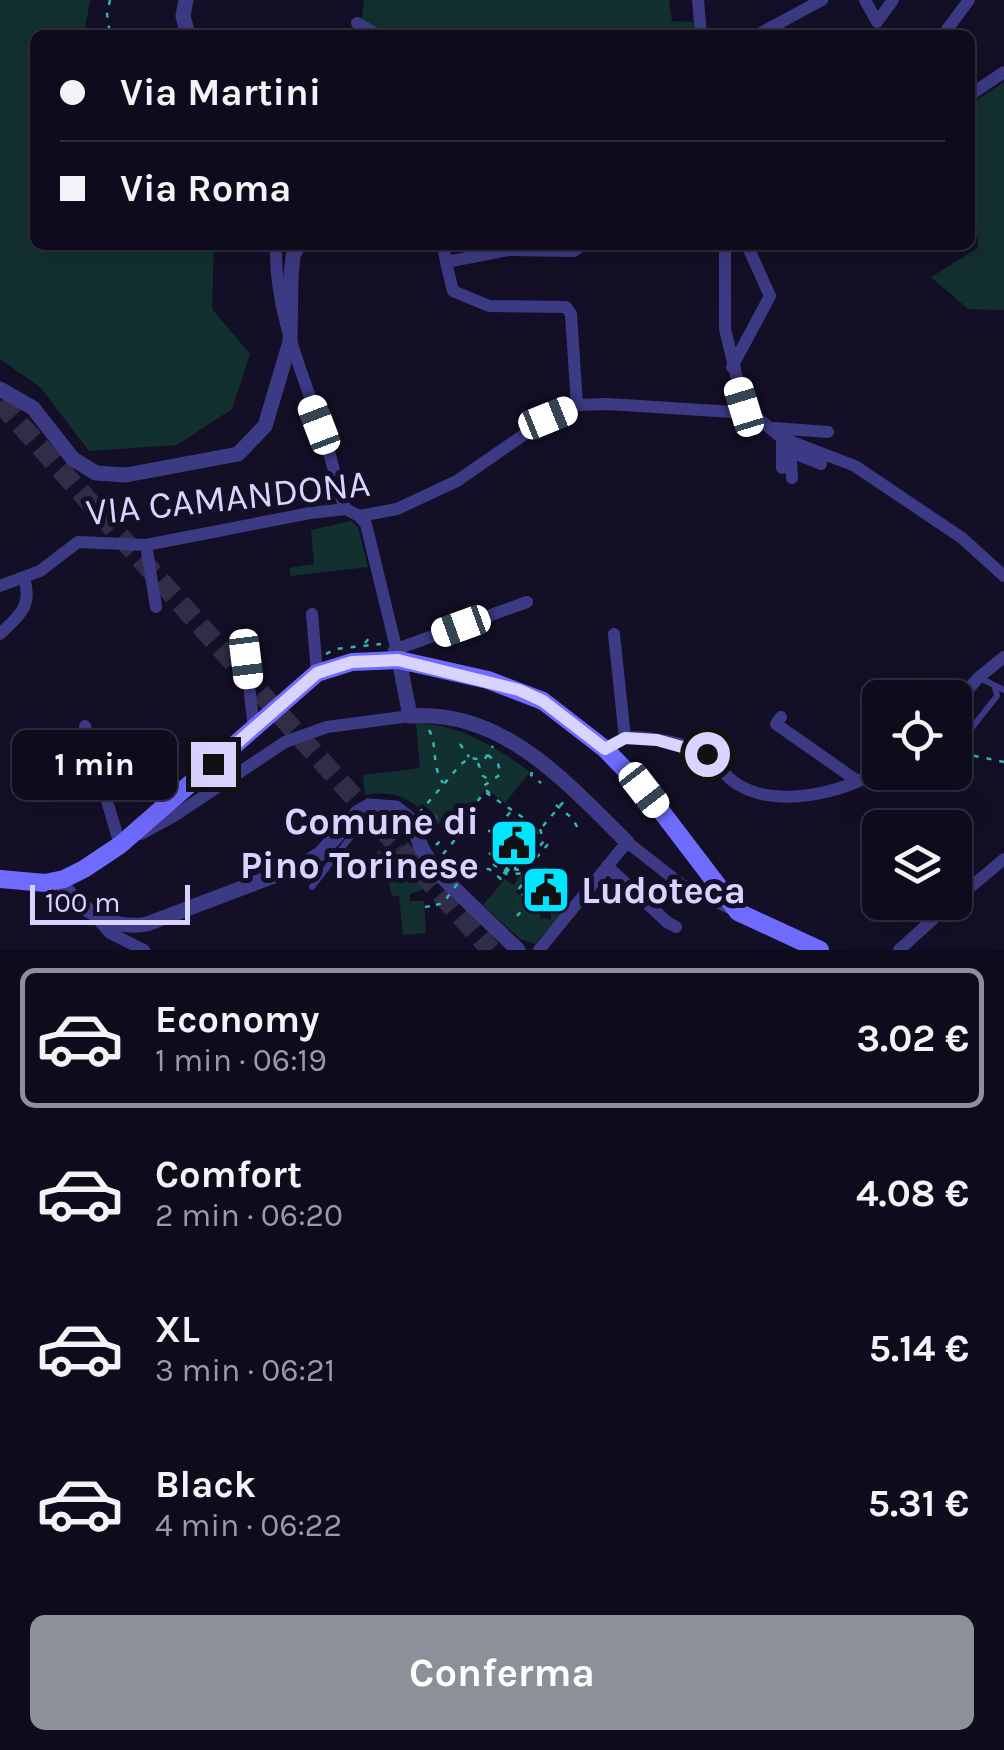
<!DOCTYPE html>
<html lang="it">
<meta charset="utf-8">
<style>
body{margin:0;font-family:Karla,sans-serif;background:#171425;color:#f1f3f6;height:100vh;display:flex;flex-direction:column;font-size:38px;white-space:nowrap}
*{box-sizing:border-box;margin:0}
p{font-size:32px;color:#9b9ba3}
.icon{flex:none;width:55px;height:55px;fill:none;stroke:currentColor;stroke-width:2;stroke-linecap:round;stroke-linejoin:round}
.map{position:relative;height:950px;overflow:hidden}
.details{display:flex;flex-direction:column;background:#0e0b1c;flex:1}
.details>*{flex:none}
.hud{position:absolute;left:30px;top:30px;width:945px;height:220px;border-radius:15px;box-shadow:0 10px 40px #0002,0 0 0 2px #2e2b3b;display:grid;align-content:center;height:220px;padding:0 30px;background:#0e0b1c}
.controls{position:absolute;left:862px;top:680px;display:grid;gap:20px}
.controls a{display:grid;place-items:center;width:110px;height:110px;border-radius:15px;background:#0e0b1c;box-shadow:0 10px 40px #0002,0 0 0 2px #2e2b3b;font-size:50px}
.scale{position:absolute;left:30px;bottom:25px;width:160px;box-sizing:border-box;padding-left:10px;border:5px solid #d9d4ff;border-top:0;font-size:28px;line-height:35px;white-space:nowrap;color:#d9d4ff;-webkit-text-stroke:8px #130f26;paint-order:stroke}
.end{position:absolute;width:45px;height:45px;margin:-22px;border:12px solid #d9d4ff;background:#111;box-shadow:0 0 0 5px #111}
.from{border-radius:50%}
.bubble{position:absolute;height:70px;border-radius:15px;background:#0e0b1c;box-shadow:0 10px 40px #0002,0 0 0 2px #2e2b3b;font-size:32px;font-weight:700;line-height:70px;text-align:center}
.car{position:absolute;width:30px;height:60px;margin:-30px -15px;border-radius:12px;box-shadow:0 0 8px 2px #0007;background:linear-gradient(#fff 24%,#345 0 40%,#fff 0 76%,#345 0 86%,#fff 0)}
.hud b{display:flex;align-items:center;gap:35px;height:95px;font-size:38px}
.hud b+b{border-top:2px solid #2e2b3b}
.hud i{width:25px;height:25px;background:#f1f3f6}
ul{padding:18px 0 0;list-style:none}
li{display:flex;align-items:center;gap:30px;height:140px;margin:0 20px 15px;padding:0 10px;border:5px solid transparent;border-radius:15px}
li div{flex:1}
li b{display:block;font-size:38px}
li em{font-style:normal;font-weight:700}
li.on{border-color:#8c9099}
li>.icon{width:90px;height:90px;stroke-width:1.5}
.button{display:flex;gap:20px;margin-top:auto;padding:20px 30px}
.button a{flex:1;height:115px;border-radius:15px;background:#8c9099;color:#fff;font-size:40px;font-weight:700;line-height:115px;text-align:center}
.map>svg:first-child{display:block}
.green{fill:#12302f}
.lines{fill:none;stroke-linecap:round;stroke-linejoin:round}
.primary-tunnel{stroke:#312d47;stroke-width:20;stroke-dasharray:20 10;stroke-linecap:butt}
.path{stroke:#2fb8b0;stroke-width:2.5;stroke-dasharray:5 8;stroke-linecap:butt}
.service{stroke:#3d3a85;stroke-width:6}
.minor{stroke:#3d3a85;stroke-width:12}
.tertiary{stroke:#3d3a85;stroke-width:15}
.secondary{stroke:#6f6bff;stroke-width:18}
.path-bridge{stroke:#2fb8b0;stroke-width:2.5;stroke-dasharray:5 8;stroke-linecap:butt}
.route{stroke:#d9d4ff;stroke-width:12}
.labels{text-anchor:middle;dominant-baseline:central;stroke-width:10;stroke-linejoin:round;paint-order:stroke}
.street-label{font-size:38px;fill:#d9d4ff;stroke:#130f26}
.poi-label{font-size:38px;font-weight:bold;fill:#d9d4ff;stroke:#130f26;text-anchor:end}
</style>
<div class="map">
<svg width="1004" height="950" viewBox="0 0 1004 950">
<rect width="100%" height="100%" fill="#130f26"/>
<path class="green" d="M0 0H90L84 35H35V245H214L212 309 250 354 232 409 177 445 89 451 40 387 0 359Z
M364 0H669L672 21 693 22 695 35H384L361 24Z
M1004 82V310L968 309 931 277 978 248 977 223 970 211V104Z
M351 521 358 527 368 567 291 576 289 568 314 564 311 530Z
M416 723C458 724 497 747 530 772L505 803 486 789 453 829 442 820 435 827 426 820 432 812 422 804 418 807C400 793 387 792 365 795L363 775 420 768Z
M402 844 412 871 400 876V879H421L430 875 437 884 410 894V901H424L426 933 403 935 399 896H392L386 869H378L377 851 394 850Z
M522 874 527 878 516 892 541 911 540 920 544 918 551 920V908L554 907 564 911 535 944 520 939 483 905 505 879 513 885Z"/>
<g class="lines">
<path class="primary-tunnel" d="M0 402 491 950"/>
<path class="path" d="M110 0 107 14 110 35
M365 643 373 634
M326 654 335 649 381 644
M429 730C438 745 431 766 443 783
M460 744 469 757
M961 753 1004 762
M488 755 498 764 501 774 482 787 496 798
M478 763 483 776 490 780
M532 772 531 775 541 783
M556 805 572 818 579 830
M419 813 461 764 470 758 484 760 493 746
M488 831H495L511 811
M449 834 454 828
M436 845 447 835 454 841
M489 853 505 865 502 869
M443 854 454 841 456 827 485 792 540 829 544 841
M523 855 537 857 549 843 544 841 534 853 530 850
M525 855 530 850 526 846 565 800
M512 858 519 851
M449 863 468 870 489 869 501 879 511 867 509 865 504 872
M493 864 506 874 534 873
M515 868 518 860 526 861
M514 869 534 873 540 878
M530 875 517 891 536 903 561 905
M533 896 538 897
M553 900 558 889 554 891
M425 907 436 905
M517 916 529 902"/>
<path class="service" d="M980 678 1004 690
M955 749 997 696 995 687
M417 833 435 818
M276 857 283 872
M312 887 356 830 348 824"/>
<path class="minor" d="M698 0 701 35
M865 0 877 22 893 0
M357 23 378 35
M757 35 822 0
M943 35 969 0
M970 95 1004 72
M276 245C274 318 307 381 328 449 335 469 336 490 346 509
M443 245 446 262
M725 245V329L744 407 782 438 855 466 962 538 1004 576
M732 367 770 296 747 245
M577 405 571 314 566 307 489 306 453 291 446 262 508 250 574 251 582 245
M774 428 828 432
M790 441 792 478
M791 452 821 464
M782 468V438
M359 516 366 524 399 660
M146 545 156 607
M0 586 40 571 78 542 146 545 310 513 346 509 359 516 397 509 457 481 548 418 577 405 608 404 733 412 744 407
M312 614 317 673
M0 634C19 616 33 606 24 578
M614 634 625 738
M394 650 527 602
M246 659 254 729
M955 705 978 678 1004 657
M781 717 776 724 856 780
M85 726 120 845 123 843
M129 739 165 806
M605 749C611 746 619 740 626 738 643 735 697 745 709 756 719 765 725 777 737 784 777 809 842 793 880 770
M141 834 174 816 285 742 327 727 410 716
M607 866 667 922 676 927
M955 900 1004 859
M927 902 943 911
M95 916 110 933 144 950
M539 950 627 842 682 885 734 910
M899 950 952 902"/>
<path class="tertiary" d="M186 0 183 16 188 35
M0 389 33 408 73 459 96 473 126 475 238 454 265 426 290 342 291 276 293 256 298 245
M399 660 410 716C503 709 567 783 627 842
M59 880C79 909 110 931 147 924L303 865 321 853 358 812 369 806 396 808 412 821 421 847 435 870 518 950"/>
<path class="secondary" d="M0 879 45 883 64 879 84 869 120 845 317 673 352 662 399 660 488 680 543 701 605 749 645 790 738 912 820 950"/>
<path class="path-bridge" d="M436 905 443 903 461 879"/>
</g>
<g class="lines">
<path class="route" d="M213 764 317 673 352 662 376 661 398 660 519 690 543 701 605 749 625 738 657 740 707 754"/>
</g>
<defs>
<g id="civic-square" transform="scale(2.5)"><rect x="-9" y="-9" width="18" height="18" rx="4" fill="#00e5ff" stroke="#130f26"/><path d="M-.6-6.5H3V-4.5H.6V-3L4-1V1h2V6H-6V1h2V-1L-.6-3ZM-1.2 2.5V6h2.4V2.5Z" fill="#111"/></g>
</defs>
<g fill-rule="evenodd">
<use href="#civic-square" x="514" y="843"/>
<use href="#civic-square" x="546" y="890"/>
</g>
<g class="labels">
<g class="street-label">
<text transform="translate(228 498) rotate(-6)">VIA CAMANDONA</text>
</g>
<g class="poi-label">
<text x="479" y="821">Comune di<tspan x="479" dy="44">Pino Torinese</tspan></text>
<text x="581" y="890" text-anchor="start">Ludoteca</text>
</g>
</g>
</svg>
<div class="controls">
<a><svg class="icon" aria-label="locate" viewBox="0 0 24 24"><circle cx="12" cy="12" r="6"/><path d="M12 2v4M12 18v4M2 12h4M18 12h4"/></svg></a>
<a><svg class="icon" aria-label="layers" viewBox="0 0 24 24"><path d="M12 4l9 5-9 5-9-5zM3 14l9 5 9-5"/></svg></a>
</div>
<div class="scale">100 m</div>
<i class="end from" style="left:707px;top:754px"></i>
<i class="end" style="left:213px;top:764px"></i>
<div class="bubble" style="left:12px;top:730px;width:165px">1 min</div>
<i class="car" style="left:744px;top:407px;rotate:343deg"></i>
<i class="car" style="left:548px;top:418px;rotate:68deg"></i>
<i class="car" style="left:319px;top:425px;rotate:339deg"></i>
<i class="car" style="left:461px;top:626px;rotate:250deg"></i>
<i class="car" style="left:246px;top:659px;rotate:173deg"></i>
<i class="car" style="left:644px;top:790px;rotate:142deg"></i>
<div class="hud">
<b><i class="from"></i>Via Martini</b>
<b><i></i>Via Roma</b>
</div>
</div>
<section class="details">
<ul>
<li class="on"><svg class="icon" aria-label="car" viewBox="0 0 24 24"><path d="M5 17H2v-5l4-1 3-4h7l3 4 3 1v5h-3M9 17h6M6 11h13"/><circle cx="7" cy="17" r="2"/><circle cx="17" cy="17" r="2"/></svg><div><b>Economy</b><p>1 min · 06:19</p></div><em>3.02 €</em></li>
<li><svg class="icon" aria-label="car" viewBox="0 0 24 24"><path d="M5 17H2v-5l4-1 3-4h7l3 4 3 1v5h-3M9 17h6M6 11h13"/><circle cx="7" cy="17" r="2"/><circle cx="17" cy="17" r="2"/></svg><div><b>Comfort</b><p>2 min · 06:20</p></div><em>4.08 €</em></li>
<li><svg class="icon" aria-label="car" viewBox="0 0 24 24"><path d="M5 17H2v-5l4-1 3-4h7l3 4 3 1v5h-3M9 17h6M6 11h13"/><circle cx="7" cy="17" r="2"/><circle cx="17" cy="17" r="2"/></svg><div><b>XL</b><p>3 min · 06:21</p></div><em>5.14 €</em></li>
<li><svg class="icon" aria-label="car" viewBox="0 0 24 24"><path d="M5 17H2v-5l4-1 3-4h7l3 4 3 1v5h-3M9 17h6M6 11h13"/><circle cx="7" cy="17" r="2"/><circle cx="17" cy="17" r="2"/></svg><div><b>Black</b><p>4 min · 06:22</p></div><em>5.31 €</em></li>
</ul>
<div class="button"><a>Conferma</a></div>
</section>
